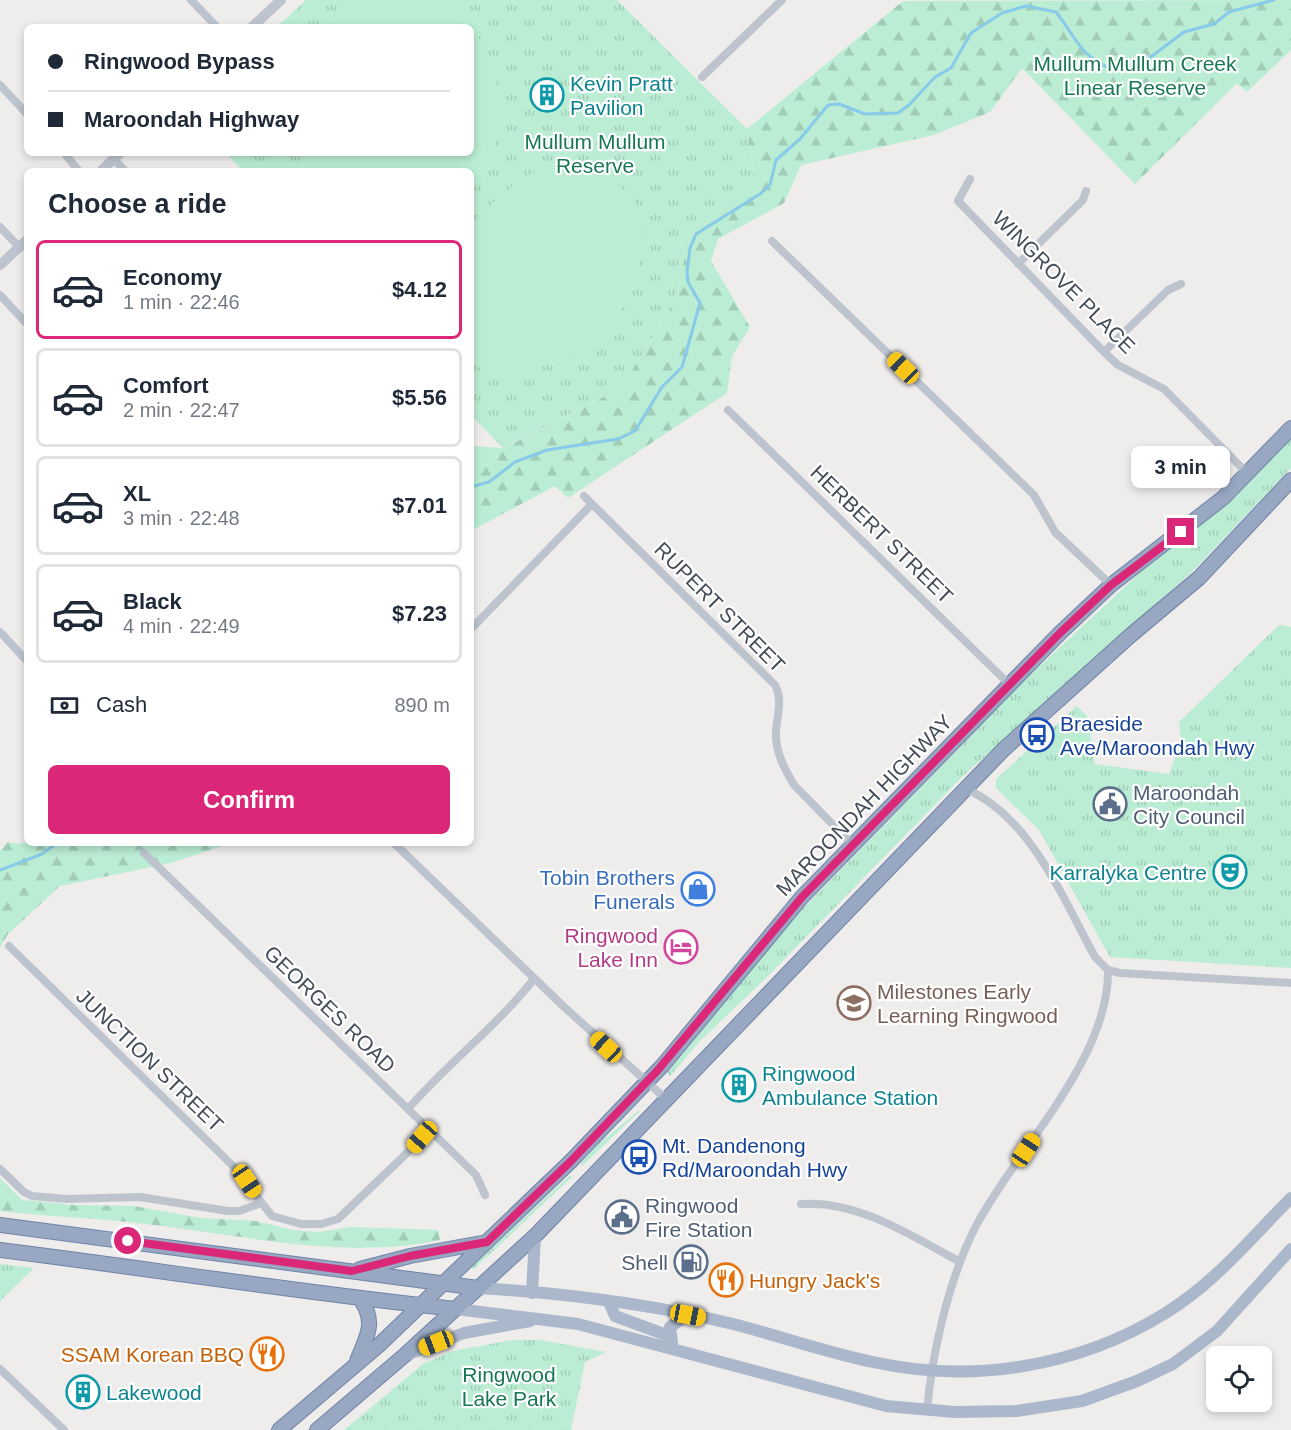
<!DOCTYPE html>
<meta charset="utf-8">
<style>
body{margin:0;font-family:Helvetica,sans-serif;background:#f6f6f7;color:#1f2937;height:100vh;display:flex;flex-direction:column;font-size:22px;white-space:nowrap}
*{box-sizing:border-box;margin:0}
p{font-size:20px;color:#747a83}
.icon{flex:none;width:33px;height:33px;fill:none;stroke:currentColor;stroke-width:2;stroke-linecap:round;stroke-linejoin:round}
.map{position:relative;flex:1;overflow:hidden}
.panel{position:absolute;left:24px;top:168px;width:450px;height:678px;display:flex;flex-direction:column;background:#fff;border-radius:9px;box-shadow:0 3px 9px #0003}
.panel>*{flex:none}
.banner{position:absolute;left:24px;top:24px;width:450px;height:132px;border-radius:9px;box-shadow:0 3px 9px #0003;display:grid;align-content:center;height:132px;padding:0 24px;background:#fff}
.buttons{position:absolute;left:1206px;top:1346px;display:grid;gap:12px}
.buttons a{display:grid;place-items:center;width:66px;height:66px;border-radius:9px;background:#fff;box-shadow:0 3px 9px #0003;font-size:30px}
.end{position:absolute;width:27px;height:27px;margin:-14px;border:8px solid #db2777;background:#fff;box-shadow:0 0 0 3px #fff}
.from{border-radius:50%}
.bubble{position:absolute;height:42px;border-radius:9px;background:#fff;box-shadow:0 3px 9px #0003;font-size:20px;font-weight:700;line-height:42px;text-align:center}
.car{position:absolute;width:18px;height:36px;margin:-18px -9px;border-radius:8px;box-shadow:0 0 4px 2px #0007;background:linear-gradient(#f5c518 24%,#345 0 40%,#f5c518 0 76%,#345 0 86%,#f5c518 0)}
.banner b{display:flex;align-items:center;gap:21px;height:57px;font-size:22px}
.banner b+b{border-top:2px solid #e0e1e3}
.banner i{width:15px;height:15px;background:#1f2937}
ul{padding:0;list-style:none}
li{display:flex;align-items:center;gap:18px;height:99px;margin:0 12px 9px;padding:0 12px;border:3px solid #e0e1e3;border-radius:9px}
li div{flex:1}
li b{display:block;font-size:22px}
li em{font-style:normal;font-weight:700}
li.active{border-color:#db2777}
li>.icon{width:54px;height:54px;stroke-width:1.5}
h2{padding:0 24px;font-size:27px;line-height:72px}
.pay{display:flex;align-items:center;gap:15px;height:66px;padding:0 24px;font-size:22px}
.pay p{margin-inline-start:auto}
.cta{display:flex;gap:12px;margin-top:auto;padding:12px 24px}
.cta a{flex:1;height:69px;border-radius:9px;background:#db2777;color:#fff;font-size:24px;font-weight:700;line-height:69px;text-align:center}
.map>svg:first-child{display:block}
.grass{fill:url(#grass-tufts)}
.forest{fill:url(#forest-firs)}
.garden{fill:#baedd3}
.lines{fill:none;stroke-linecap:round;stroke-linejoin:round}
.stream{stroke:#87caea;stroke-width:3}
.trunk-casing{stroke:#6f83a7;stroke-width:16}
.minor{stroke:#bdc4ce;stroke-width:8}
.tertiary{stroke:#bdc4ce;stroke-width:10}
.primary{stroke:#abb8cb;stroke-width:12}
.trunk{stroke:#98a8c3;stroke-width:14}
.route{stroke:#db2777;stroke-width:8}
.labels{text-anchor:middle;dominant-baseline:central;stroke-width:4.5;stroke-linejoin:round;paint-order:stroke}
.park-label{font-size:21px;fill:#187853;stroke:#fff}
.culture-label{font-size:21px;fill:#0d838f;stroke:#fff;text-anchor:start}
.street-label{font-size:21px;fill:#454d59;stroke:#fff}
.transit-label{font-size:21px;fill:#164399;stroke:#fff;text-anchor:start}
.service-label{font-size:21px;fill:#4e5e75;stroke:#fff;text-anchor:start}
.shop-label{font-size:21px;fill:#366cbe;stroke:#fff;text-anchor:end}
.hotel-label{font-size:21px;fill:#b23c85;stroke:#fff;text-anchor:end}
.education-label{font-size:21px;fill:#785e54;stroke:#fff;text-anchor:start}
.food-label{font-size:21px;fill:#c56008;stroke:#fff;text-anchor:start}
</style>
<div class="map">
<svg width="1291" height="1430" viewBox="0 0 1291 1430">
<defs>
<pattern id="grass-tufts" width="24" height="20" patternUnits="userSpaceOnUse" patternTransform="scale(1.5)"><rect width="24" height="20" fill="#baedd3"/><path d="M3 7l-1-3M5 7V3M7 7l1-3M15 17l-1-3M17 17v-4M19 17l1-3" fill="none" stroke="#a1cdb7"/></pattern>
<pattern id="forest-firs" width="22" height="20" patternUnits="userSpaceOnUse" patternTransform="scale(1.5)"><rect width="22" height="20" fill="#baedd3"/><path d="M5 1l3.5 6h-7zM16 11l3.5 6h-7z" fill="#a1cdb7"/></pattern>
</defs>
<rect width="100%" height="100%" fill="#efecec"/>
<path class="grass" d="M306 0H617L747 129 755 184 691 231 675 300 621 388 503 448 471 415V171H243L226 153H471V27H277Z
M1291 438V468L1193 571 964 775 763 981 701 1040 670 1076 667 1073 792 920 1028 677 1143 570 1229 502Z
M1279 625 1291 627V968L1110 957 1039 830 996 788V779L1077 706 1088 717 1095 764 1169 774 1181 741 1179 722Z
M638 1111H640L582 1166 581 1163 600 1143Z
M570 1175 572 1177 474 1269 471 1268Z
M0 1264 34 1268 0 1301Z
M513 1340H540L606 1352 585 1362 571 1430H344L423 1364 452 1351Z"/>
<path class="forest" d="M1291 0V50L1247 92 1237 83 1135 184 1022 68 990 112 934 135 801 165 784 203 718 239 711 261 750 327 732 356 727 393 568 498 555 486 471 531V446L503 448 510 445 621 388 675 300 691 231 755 184 747 129 903 1Z
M8 842 19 844 27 842 231 843 171 863 60 886 8 934 0 947V851Z
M0 1178 22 1200 75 1205 134 1206 201 1218 256 1221 293 1230 319 1232 350 1227 438 1230 440 1240C348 1260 247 1236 154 1225 103 1218 51 1217 0 1211Z"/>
<path class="garden" d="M354 0C372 0 426 0 440 1 479 16 500 75 500 113 499 142 487 170 471 194V171H306L299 153H471V27H323L332 15Z
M559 163C586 162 602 168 621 187 627 193 635 199 638 208 648 234 636 291 620 313 593 350 513 393 471 362V225C496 199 523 171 559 163Z"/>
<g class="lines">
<path class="stream" d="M471 487 489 482 515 462 547 450 618 439 635 431 662 387 682 367 700 303 688 282 687 272 690 248 696 234 760 194 770 185 776 160 800 139 828 105 839 104 865 114 898 113 909 105 935 77 951 68 971 33 1002 13 1026 6 1056 12C1077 39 1080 57 1114 70L1148 59 1184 32 1214 24 1229 12 1274 0
M0 870 42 854 57 843"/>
<g class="trunk-casing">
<path id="trunk" d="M0 1225 478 1288
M0 1250C152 1269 303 1293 456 1309
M360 1269 410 1256 487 1242
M357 1361C366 1337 377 1324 361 1300
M279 1430 378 1346 570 1162 663 1065 802 897 1060 633 1111 585 1223 498 1291 428
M317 1430 405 1355 535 1236 1003 750 1131 635 1199 578 1291 480"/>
</g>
<path class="minor" d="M191 0 217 27
M702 77 782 0
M0 85 27 114
M64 153 79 171
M114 159 125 171
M970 179 958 201 1104 352 1118 365 1164 389 1247 473
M0 227 19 247
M772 241 1034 495 1055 532 1111 585
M1018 264 1083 200 1086 191
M0 295 27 324
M1104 352 1168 290 1181 284
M728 410 1010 685
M584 496 775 685C783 701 777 715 776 732 775 751 784 768 794 785L853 845
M471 629 591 505
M0 632 27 661
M394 843 562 1005 667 1100
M144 853 476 1175 485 1195
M9 946 234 1167 272 1216 301 1224H321L338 1219 407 1153 428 1129
M1108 970 1120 973 1291 983
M408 1109C448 1063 496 1027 534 979
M0 1169 24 1192 32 1196 67 1199 140 1197 228 1211H239L262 1203
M801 1204C858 1200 912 1236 960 1262
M0 1369 64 1430
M927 1410C932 1353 949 1278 976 1226 1016 1149 1109 1061 1108 970L1095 957C1063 899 1031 817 966 789"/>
<path class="tertiary" d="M252 27 281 0
M101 171 120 153
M0 265 27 240"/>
<path class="primary" d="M478 1288C563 1293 651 1304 733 1324 780 1336 825 1352 873 1362 972 1384 1078 1367 1164 1314 1216 1282 1249 1240 1291 1198
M532 1293 535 1236
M609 1302 615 1316 669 1336
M456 1309 578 1324 886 1406 955 1412 1016 1411 1082 1401 1137 1381 1173 1364 1217 1331 1291 1249
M672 1342 670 1327 688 1315
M409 1354 464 1333 530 1321"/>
<use href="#trunk" class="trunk"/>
</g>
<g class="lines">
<path class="route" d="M128 1241 352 1271 410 1256 487 1242 570 1162 657 1071 802 897 1060 633 1111 585 1181 532"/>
</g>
<defs>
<g id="building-ring" transform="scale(1.725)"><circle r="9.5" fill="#fff" stroke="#0f9aa8" stroke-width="1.5"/><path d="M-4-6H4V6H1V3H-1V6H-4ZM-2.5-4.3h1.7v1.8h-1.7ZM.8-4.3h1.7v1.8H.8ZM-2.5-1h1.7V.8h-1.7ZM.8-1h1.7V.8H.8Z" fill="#0f9aa8"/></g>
<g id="bus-ring" transform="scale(1.725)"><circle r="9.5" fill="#fff" stroke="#1a4fb4" stroke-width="1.5"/><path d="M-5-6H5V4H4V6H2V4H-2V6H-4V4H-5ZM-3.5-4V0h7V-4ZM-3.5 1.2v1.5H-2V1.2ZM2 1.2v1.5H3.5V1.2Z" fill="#1a4fb4"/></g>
<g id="civic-ring" transform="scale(1.725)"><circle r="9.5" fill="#fff" stroke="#5c6f8a" stroke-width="1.5"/><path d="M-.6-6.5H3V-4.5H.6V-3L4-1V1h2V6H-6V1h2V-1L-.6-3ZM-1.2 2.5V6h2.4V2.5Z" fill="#5c6f8a"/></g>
<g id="theatre-ring" transform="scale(1.725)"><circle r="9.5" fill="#fff" stroke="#0f9aa8" stroke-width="1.5"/><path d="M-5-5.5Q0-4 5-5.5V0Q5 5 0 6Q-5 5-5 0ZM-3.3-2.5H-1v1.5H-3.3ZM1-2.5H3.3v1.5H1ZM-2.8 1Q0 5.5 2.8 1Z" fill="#0f9aa8"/></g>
<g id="shop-ring" transform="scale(1.725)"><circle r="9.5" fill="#fff" stroke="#3f7fe0" stroke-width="1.5"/><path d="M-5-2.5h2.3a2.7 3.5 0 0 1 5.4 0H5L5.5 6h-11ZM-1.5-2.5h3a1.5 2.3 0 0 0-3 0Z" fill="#3f7fe0"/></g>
<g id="hotel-ring" transform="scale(1.725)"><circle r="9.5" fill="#fff" stroke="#d1479c" stroke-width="1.5"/><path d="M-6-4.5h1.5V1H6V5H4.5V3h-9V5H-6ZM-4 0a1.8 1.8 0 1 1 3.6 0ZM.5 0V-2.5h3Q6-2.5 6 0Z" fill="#d1479c"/></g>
<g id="school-ring" transform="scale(1.725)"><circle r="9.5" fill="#fff" stroke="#8d6e63" stroke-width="1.5"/><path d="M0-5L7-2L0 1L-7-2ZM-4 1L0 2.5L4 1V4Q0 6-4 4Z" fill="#8d6e63"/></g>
<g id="fuel-ring" transform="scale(1.725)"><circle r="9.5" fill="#fff" stroke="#5c6f8a" stroke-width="1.5"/><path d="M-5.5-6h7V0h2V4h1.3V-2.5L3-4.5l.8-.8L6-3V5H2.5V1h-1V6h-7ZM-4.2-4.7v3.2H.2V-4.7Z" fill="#5c6f8a"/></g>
<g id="restaurant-ring" transform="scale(1.725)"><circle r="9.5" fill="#fff" stroke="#e8710a" stroke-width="1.5"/><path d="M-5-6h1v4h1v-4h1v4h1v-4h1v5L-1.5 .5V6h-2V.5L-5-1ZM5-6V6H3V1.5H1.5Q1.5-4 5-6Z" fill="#e8710a"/></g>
</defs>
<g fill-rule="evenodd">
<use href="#building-ring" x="547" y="95"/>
<use href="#bus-ring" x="1037" y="735"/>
<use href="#civic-ring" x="1110" y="804"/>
<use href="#theatre-ring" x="1230" y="872"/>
<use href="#shop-ring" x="698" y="889"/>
<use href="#hotel-ring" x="681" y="947"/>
<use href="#school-ring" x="854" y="1003"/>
<use href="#building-ring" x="739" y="1085"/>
<use href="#bus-ring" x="639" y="1157"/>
<use href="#civic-ring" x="622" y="1217"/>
<use href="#fuel-ring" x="691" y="1262"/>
<use href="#restaurant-ring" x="726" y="1280"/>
<use href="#restaurant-ring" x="267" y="1354"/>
<use href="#building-ring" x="83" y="1392"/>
</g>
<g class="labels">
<g class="park-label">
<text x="1135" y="63">Mullum Mullum Creek<tspan x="1135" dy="24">Linear Reserve</tspan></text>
<text x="595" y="141">Mullum Mullum<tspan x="595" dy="24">Reserve</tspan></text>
<text x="509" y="1374">Ringwood<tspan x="509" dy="24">Lake Park</tspan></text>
</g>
<g class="culture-label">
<text x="570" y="83">Kevin Pratt<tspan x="570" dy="24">Pavilion</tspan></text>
<text x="1207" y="872" text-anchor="end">Karralyka Centre</text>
<text x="762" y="1073">Ringwood<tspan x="762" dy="24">Ambulance Station</tspan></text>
<text x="106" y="1392">Lakewood</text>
</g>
<g class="street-label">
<text transform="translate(1064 282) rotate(45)">WINGROVE PLACE</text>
<text transform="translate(882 534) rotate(44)">HERBERT STREET</text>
<text transform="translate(720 607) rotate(45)">RUPERT STREET</text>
<text transform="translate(864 805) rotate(-46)">MAROONDAH HIGHWAY</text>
<text transform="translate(330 1009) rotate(44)">GEORGES ROAD</text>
<text transform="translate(150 1060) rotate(44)">JUNCTION STREET</text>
</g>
<g class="transit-label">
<text x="1060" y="723">Braeside<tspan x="1060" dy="24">Ave/Maroondah Hwy</tspan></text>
<text x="662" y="1145">Mt. Dandenong<tspan x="662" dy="24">Rd/Maroondah Hwy</tspan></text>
</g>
<g class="service-label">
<text x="1133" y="792">Maroondah<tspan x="1133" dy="24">City Council</tspan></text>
<text x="645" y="1205">Ringwood<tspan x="645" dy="24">Fire Station</tspan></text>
<text x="668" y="1262" text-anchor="end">Shell</text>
</g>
<g class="shop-label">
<text x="675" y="877">Tobin Brothers<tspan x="675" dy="24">Funerals</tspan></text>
</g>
<g class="hotel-label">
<text x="658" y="935">Ringwood<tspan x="658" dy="24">Lake Inn</tspan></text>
</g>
<g class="education-label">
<text x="877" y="991">Milestones Early<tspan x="877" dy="24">Learning Ringwood</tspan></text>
</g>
<g class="food-label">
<text x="749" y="1280">Hungry Jack's</text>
<text x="244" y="1354" text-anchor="end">SSAM Korean BBQ</text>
</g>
</g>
</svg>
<div class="buttons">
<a><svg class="icon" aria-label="locate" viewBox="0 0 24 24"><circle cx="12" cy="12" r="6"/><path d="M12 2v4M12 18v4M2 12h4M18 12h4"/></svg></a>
</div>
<i class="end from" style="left:128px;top:1241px"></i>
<i class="end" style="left:1181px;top:532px"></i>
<div class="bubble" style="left:1131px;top:446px;width:99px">3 min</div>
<i class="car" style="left:903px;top:368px;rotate:314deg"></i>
<i class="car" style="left:606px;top:1047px;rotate:313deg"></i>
<i class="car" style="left:422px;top:1137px;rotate:221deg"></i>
<i class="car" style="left:1026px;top:1150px;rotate:33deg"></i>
<i class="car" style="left:247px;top:1181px;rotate:146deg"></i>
<i class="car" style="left:688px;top:1315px;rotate:101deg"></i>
<i class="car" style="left:436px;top:1343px;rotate:249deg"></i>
<div class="banner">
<b><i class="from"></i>Ringwood Bypass</b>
<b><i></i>Maroondah Highway</b>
</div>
<section class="panel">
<h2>Choose a ride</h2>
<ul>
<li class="active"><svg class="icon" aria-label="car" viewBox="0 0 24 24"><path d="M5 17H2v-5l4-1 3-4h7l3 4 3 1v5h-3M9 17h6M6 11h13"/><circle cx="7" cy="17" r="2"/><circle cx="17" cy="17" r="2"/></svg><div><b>Economy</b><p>1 min · 22:46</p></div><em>$4.12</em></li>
<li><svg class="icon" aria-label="car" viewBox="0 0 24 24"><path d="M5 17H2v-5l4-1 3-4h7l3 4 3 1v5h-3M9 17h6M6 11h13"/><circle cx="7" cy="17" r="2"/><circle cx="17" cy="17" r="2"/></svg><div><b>Comfort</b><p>2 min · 22:47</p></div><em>$5.56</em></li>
<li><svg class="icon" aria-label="car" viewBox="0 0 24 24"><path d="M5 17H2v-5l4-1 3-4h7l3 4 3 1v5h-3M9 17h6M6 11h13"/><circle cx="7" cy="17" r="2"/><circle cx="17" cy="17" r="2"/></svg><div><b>XL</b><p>3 min · 22:48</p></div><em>$7.01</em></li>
<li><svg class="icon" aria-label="car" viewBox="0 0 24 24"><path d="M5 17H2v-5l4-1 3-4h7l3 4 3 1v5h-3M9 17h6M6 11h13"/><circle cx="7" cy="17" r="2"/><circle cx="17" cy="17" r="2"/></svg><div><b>Black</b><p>4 min · 22:49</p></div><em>$7.23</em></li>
</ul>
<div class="pay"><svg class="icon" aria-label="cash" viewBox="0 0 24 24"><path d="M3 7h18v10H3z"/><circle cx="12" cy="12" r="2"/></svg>Cash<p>890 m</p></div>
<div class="cta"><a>Confirm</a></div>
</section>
</div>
